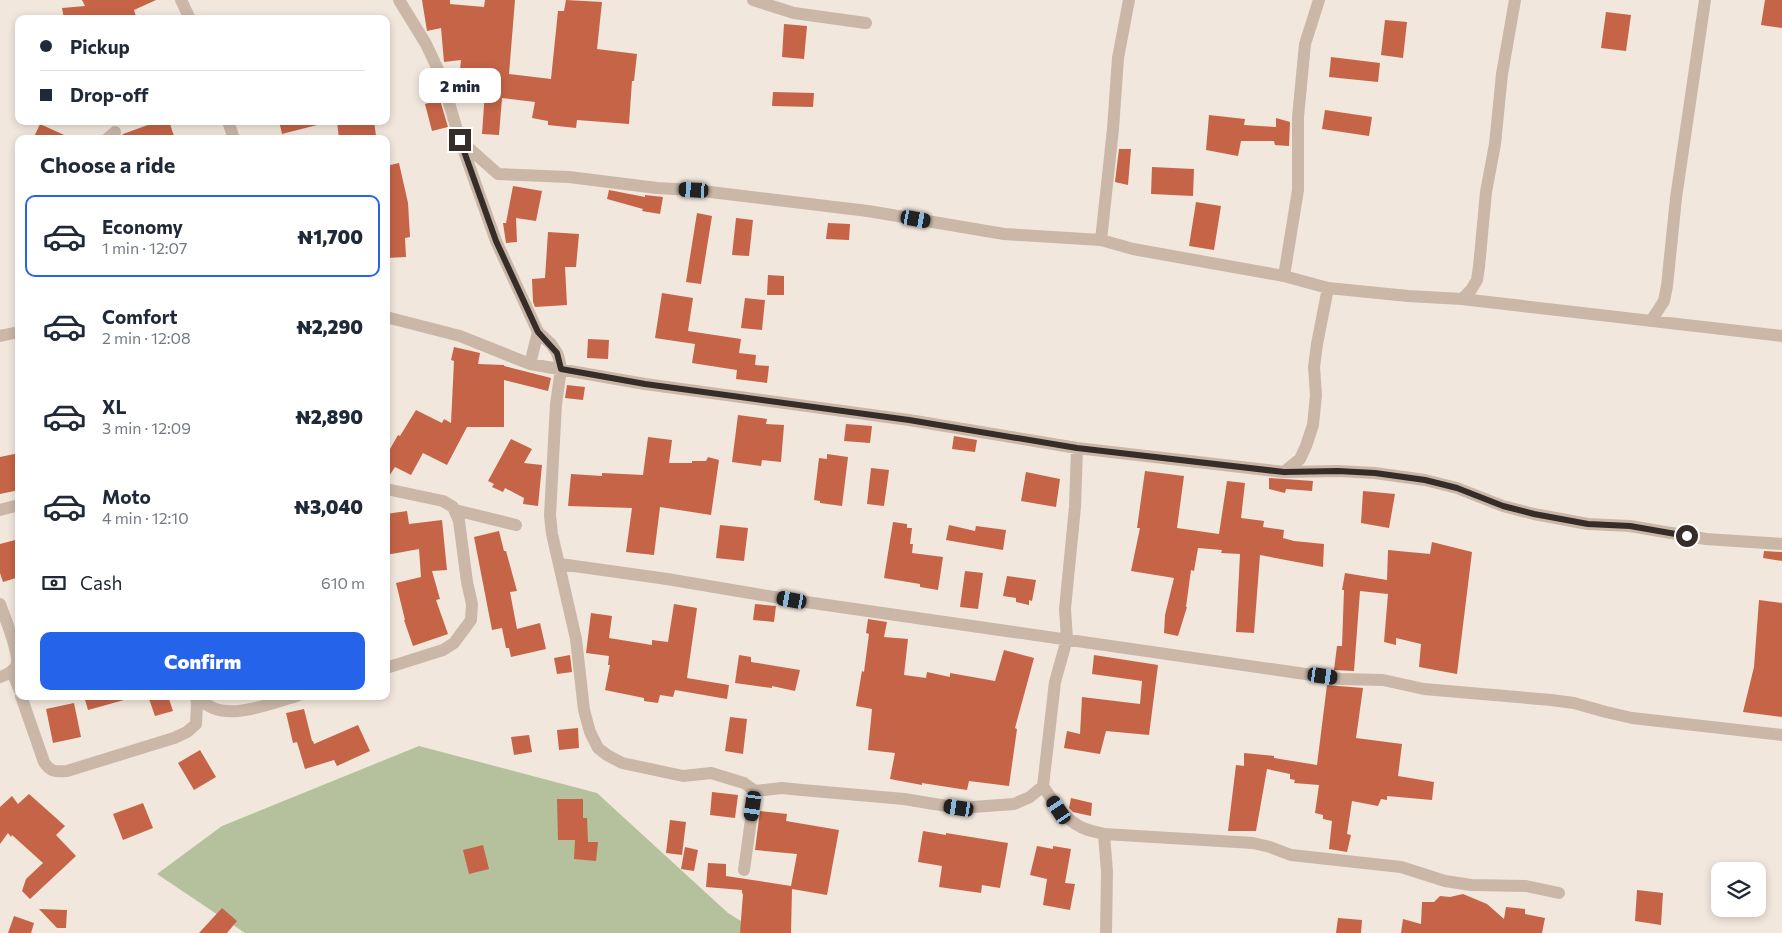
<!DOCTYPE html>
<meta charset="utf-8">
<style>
body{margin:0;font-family:Commissioner,sans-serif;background:#f2f2f3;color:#1f2937;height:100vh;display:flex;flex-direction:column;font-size:19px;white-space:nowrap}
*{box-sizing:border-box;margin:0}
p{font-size:16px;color:#747a83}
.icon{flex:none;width:28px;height:28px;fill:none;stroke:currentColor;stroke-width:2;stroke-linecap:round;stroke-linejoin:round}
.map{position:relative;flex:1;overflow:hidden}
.details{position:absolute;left:15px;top:135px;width:375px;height:565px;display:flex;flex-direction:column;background:#fff;border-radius:10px;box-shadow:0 2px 8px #0003}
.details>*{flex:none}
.banner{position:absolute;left:15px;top:15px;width:375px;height:110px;border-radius:10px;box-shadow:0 2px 8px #0003;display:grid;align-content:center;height:110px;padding:0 25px;background:#fff}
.buttons{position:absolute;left:1711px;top:862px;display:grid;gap:10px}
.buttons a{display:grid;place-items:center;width:55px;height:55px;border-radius:10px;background:#fff;box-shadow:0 2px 8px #0003;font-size:25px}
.end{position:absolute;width:22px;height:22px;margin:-11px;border:6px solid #372d28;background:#fff;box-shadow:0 0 0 2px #fff}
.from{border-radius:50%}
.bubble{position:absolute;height:35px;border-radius:10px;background:#fff;box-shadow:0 2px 8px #0003;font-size:16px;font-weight:800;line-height:35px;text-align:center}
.car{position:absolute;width:15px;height:30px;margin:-15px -8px;border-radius:6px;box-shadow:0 0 4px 1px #0007;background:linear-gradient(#222 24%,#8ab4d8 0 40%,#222 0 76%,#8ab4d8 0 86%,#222 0)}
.banner b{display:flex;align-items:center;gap:18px;height:48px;font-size:19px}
.banner b+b{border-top:1px solid #e0e1e3}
.banner i{width:12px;height:12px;background:#1f2937}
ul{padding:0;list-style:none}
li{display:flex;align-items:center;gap:15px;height:82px;margin:0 10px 8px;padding:0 15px;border:2px solid transparent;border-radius:10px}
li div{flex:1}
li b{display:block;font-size:19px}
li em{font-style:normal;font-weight:800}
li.current{border-color:#2563eb}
li>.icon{width:45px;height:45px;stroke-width:1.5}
h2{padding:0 25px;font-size:22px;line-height:60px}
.pay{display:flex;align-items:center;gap:12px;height:55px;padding:0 25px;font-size:19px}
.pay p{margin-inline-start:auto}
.action{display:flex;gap:10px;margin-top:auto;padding:10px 25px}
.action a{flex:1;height:58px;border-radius:10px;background:#2563eb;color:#fff;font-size:20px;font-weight:800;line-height:58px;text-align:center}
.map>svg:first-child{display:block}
.green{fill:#b5c19c}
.building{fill:#c56447}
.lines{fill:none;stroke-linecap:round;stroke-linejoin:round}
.minor{stroke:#cab7a8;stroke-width:12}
.route{stroke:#372d28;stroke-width:6}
</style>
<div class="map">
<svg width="1782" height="933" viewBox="0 0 1782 933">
<rect width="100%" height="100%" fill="#f2e7dc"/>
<path class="green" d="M419 746 597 793 728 913 760 933H245L157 874 222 826Z"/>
<path class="building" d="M82 0H156L134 10 137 19H64L62 8 85 6Z
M422 0H450V4L484 7 485 0H515L509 74 551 79 558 11H564L566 0 602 2 597 49 637 54 634 81H632L629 124 577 120 576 128 548 125V121L532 118 535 102 502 98 499 135 482 134 485 91 458 89 461 60 444 62 441 28 427 31Z
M1765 0H1782V28L1761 25Z
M1606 12 1631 15 1626 51 1601 48Z
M1385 20 1407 22 1403 58 1381 55Z
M784 24 807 26 804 59 782 57Z
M1331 57 1380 63 1378 82 1329 77Z
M773 92 814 93 813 107 772 106Z
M440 100 448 127 432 131 425 104Z
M1325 110 1372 117 1369 136 1322 129Z
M1209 115 1245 119 1244 125 1276 127V118L1290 122 1289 146 1275 145 1274 141H1241L1238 156 1206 150Z
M159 121H169L175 139H120L123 134Z
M279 121H316L317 125 282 134Z
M337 121H374L376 136 339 139Z
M40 124 73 139H33Z
M1119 149H1131L1128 185 1115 182Z
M399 163 408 203 410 237 405 238 406 257 386 258V166Z
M1152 167 1194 169 1193 196 1151 194Z
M513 186 542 191 536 221 516 218 517 242 506 243 503 223H506Z
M609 190 645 197V195L663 197 660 214 642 211 643 209 607 199Z
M1196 202 1221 206 1214 250 1189 246Z
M697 213 712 216 701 284 686 282Z
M736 218 753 220 749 256 732 255Z
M828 223 850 224 849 240 826 239Z
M548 232 579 234 576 267H565L567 305 535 307 533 302 532 279 545 278Z
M768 275 784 276V295H767Z
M662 293 693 298 688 331 741 339 739 353 756 355 755 365 769 366 767 383 736 379 737 370 692 363 695 344 655 338Z
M745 298 765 300 762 330 741 328Z
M588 339 609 340 608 359 587 358Z
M454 347 480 353 478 364 504 365V366L551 378 548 391 504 380V427H467L447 465 423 453 411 475 395 467 386 481V456L398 435 400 436 416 410 442 423 444 419 451 423 454 361 451 360Z
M567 385 585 387 583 400 565 398Z
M738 415 767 419 766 424 784 425 781 462 762 460 761 466 732 462Z
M846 424 872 426 870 443 844 441Z
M954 436 977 440 975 452 952 449Z
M648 437 672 440 669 463H692V461H706L708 457 719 460 711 515 660 507 654 555 626 552 632 508 568 506 571 474 602 476V473L643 475Z
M511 439 532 449 524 463 542 465 538 506 523 504 524 498 505 488 503 492 492 487 494 484 488 481Z
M19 453V490L0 494V457Z
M827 454 848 457 842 506 820 503V501L814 500 819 458 827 459Z
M871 468 889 470 884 506 867 504Z
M1145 471 1184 476 1177 528 1219 534 1227 481 1245 483 1241 518 1264 521 1263 527 1284 530 1283 538 1294 541 1324 544 1323 567 1260 555 1254 633 1236 632 1240 554 1221 553 1222 550 1198 548 1194 571 1191 570 1186 607H1187L1178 636 1164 633 1165 615 1174 578 1131 571 1140 528H1137Z
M1026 472 1060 479 1056 507 1021 501Z
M1269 478 1313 481 1312 491 1286 489 1285 493 1269 489Z
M1363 491 1395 494 1389 528 1361 523Z
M407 511 409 524 442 520 447 570 432 571 440 599 436 600 448 634 413 646 404 620H405L396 583 421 577 419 549 386 555V514Z
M893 522 907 524V528H912L910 544H913L912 553 943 557 938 590 920 587V584L884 578Z
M720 525 748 528 744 561 716 558Z
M949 525 975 531 976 526 1006 530 1003 550 946 540Z
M499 531 504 551H506L517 591 510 592 517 629 540 623 546 649 511 657 509 648H506L502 628 492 630 474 537Z
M19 539V577L3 582 0 573V544Z
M1432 542 1472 552 1457 674 1419 667 1421 644 1396 638V645L1384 642 1388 594 1360 591 1354 671 1334 670 1337 646H1342L1344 590H1342L1345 573 1387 580 1388 550 1430 554Z
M1764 551 1782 552V561L1763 558Z
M965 571 983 573 978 609 960 607Z
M1007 576 1036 580 1032 601 1029 600V605L1016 602V598L1003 596Z
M1759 600 1782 603V717L1743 712 1754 667Z
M674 604 697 608 687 678 729 685 727 699 675 690 673 697 660 695 658 703 644 701V698L605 690 610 665H608L609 656 586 653 591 613 612 616 609 638 652 645V640L668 642Z
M755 604 776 606 774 622 753 620Z
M868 619 887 622 884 637 908 639 904 675 926 678 927 672 950 677V673L995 681 1004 650 1034 658 1015 728 1017 729 1009 786 969 781 967 790 922 783V785L890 779 895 753 868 750 872 709 856 706 862 671 864 672 869 634 866 633Z
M570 655 572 672 557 674 554 658Z
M739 655 751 657V662L800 670 795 691 772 686V688L735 683Z
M1094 655 1158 665 1149 735 1106 731 1100 754 1064 748 1067 731 1080 734 1082 697 1140 704 1142 681 1092 674Z
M1327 685 1363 688 1356 738 1402 744 1398 776 1434 782 1432 800 1387 796V800L1381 799 1378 806 1352 801 1347 834 1351 835 1347 852 1329 849 1332 821 1323 819V815L1315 813 1319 785 1294 783 1295 780 1290 779V774L1267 769 1256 831H1228L1236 765 1244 766V753L1274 756V758L1317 765Z
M84 696H124V700L88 710Z
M148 696H168L173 711 155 716Z
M74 703 81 737 53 743 46 709Z
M304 709 312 741H313L314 744 358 725 370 751 337 766 334 760 305 769 297 742 293 743 286 713Z
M730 717 747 719 743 754 725 751Z
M578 728 579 748 559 750 557 730Z
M529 735 532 752 514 755 511 737Z
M200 750 216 777 194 790 178 763Z
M712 792 738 795 735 818 710 815Z
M29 794 65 826 56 835 76 856 30 899 22 891 26 879 43 863 12 835 11 837 8 833 0 844V807L12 796 18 804Z
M1071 798 1092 803 1091 816 1073 812 1069 808Z
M557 799H583V818H587L588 842H598L596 861 574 859 575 840H558Z
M143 803 153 828 123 840 113 814Z
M760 811 787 814 786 821 839 830 827 895 792 889 791 933H740L743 894 742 893V890L706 887 708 863 726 864V876L791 886 797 854 755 850Z
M670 820 686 822 682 855 666 853Z
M923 831 946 835V833L1008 843 1000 888 982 885 981 893 939 887 942 866 918 862Z
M483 845 489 869 469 874 463 850Z
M1037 846 1053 849V846L1071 849 1065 883 1075 884 1070 910 1043 905 1047 879 1030 875Z
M685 847 698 850 694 871 681 869Z
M1637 890 1663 893 1661 925 1635 921Z
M1463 894 1487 904 1504 919 1506 907 1525 909V914L1545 918 1542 933H1401L1403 919 1421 924 1422 902H1434L1440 896 1450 897Z
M222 908 237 921 227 933H199Z
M39 909 67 910 66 928H57Z
M14 916 34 923 31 933H8Z
M1338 918 1362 920 1361 933H1336Z"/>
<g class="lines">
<path class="minor" d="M181 0 190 19
M399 0 426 44 441 76 460 140 496 241 538 332 551 344 557 353 559 359 561 369 556 404 550 515 552 534 576 639 584 710 590 732 598 748 607 755 622 763 683 776 711 773 744 783 755 791 782 788 802 790 904 799 959 808 1014 804 1030 797 1043 786 1055 682 1067 639 1065 609 1075 507 1077 448
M753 0 794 13 866 23
M228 121 234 139
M107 139 115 132
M462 142 498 174 569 177 657 188 694 190 868 211 1004 234 1101 240 1133 249 1284 276 1328 288 1408 296 1462 299 1782 336
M1101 240 1113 129 1118 58 1129 0
M1284 276 1298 190V117L1305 44 1319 0
M1462 299 1471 290 1477 280 1479 267 1486 192 1495 144 1502 74 1515 0
M386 317 460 336 530 364 645 384 909 420 1077 448 1284 472 1338 471 1375 473 1425 480 1457 488 1503 506 1534 514 1588 524 1630 526 1706 539 1782 544
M1651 321 1664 301 1667 286 1676 198 1705 0
M0 336 19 332
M530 364 538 332
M1284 472 1300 459 1306 446 1313 425 1316 395 1314 367 1317 344 1328 288
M386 489 443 501 453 507 459 521 467 582 472 604 471 620 454 643 443 650 386 668
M0 510 19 505
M455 510 516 525
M560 564 667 579 792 600 1340 679 1383 680 1424 689 1551 700 1574 703 1606 712 1632 718 1782 735
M0 604C4 616 21 655 16 666 13 672 6 675 0 677
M12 671 19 689
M21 696 44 762C50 772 56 772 67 771L174 738 187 732 196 724 197 704 196 696
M198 696C219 726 268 704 297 696
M1043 786C1053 801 1063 818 1081 827 1088 831 1097 832 1104 834L1253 843 1270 847 1291 855 1401 867 1445 881 1471 885 1526 886 1559 893
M1104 834 1107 872 1106 933
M744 870 755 791"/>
</g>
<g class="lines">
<path class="route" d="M460 140 496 241 538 332 557 353 561 369 645 384 909 420 1077 448 1284 472 1338 471 1375 473 1425 480 1457 488 1503 506 1534 514 1588 524 1630 526 1687 536"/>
</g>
</svg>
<div class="buttons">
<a><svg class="icon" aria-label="layers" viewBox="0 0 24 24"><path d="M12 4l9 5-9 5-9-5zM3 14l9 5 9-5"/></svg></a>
</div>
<i class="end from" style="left:1687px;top:536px"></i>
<i class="end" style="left:460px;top:140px"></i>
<div class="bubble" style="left:419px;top:68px;width:82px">2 min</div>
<i class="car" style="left:694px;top:190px;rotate:273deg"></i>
<i class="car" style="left:916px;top:219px;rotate:100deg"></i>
<i class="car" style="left:792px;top:600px;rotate:280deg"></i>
<i class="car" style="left:1323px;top:676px;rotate:98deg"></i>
<i class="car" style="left:753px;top:806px;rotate:188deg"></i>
<i class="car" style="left:959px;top:808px;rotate:279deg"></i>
<i class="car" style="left:1059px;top:810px;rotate:326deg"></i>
<div class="banner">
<b><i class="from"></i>Pickup</b>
<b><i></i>Drop-off</b>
</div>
<section class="details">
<h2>Choose a ride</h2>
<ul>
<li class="current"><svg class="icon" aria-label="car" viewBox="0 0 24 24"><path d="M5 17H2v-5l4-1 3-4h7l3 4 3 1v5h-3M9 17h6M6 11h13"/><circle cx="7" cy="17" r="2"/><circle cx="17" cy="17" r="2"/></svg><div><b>Economy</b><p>1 min · 12:07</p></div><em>₦1,700</em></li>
<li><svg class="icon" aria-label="car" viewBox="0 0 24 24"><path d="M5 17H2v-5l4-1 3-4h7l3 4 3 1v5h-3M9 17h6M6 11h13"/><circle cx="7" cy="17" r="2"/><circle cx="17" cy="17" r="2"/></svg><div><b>Comfort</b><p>2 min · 12:08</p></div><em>₦2,290</em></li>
<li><svg class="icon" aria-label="car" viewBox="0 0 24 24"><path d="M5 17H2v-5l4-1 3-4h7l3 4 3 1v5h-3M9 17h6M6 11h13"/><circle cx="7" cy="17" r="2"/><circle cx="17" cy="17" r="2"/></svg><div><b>XL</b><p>3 min · 12:09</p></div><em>₦2,890</em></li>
<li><svg class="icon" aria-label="car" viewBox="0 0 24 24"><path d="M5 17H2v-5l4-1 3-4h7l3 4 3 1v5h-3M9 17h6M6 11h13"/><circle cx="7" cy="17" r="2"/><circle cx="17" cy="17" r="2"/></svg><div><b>Moto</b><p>4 min · 12:10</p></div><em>₦3,040</em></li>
</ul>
<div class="pay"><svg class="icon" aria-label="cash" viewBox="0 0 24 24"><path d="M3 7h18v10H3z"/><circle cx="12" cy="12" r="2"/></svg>Cash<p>610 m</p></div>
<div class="action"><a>Confirm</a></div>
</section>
</div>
